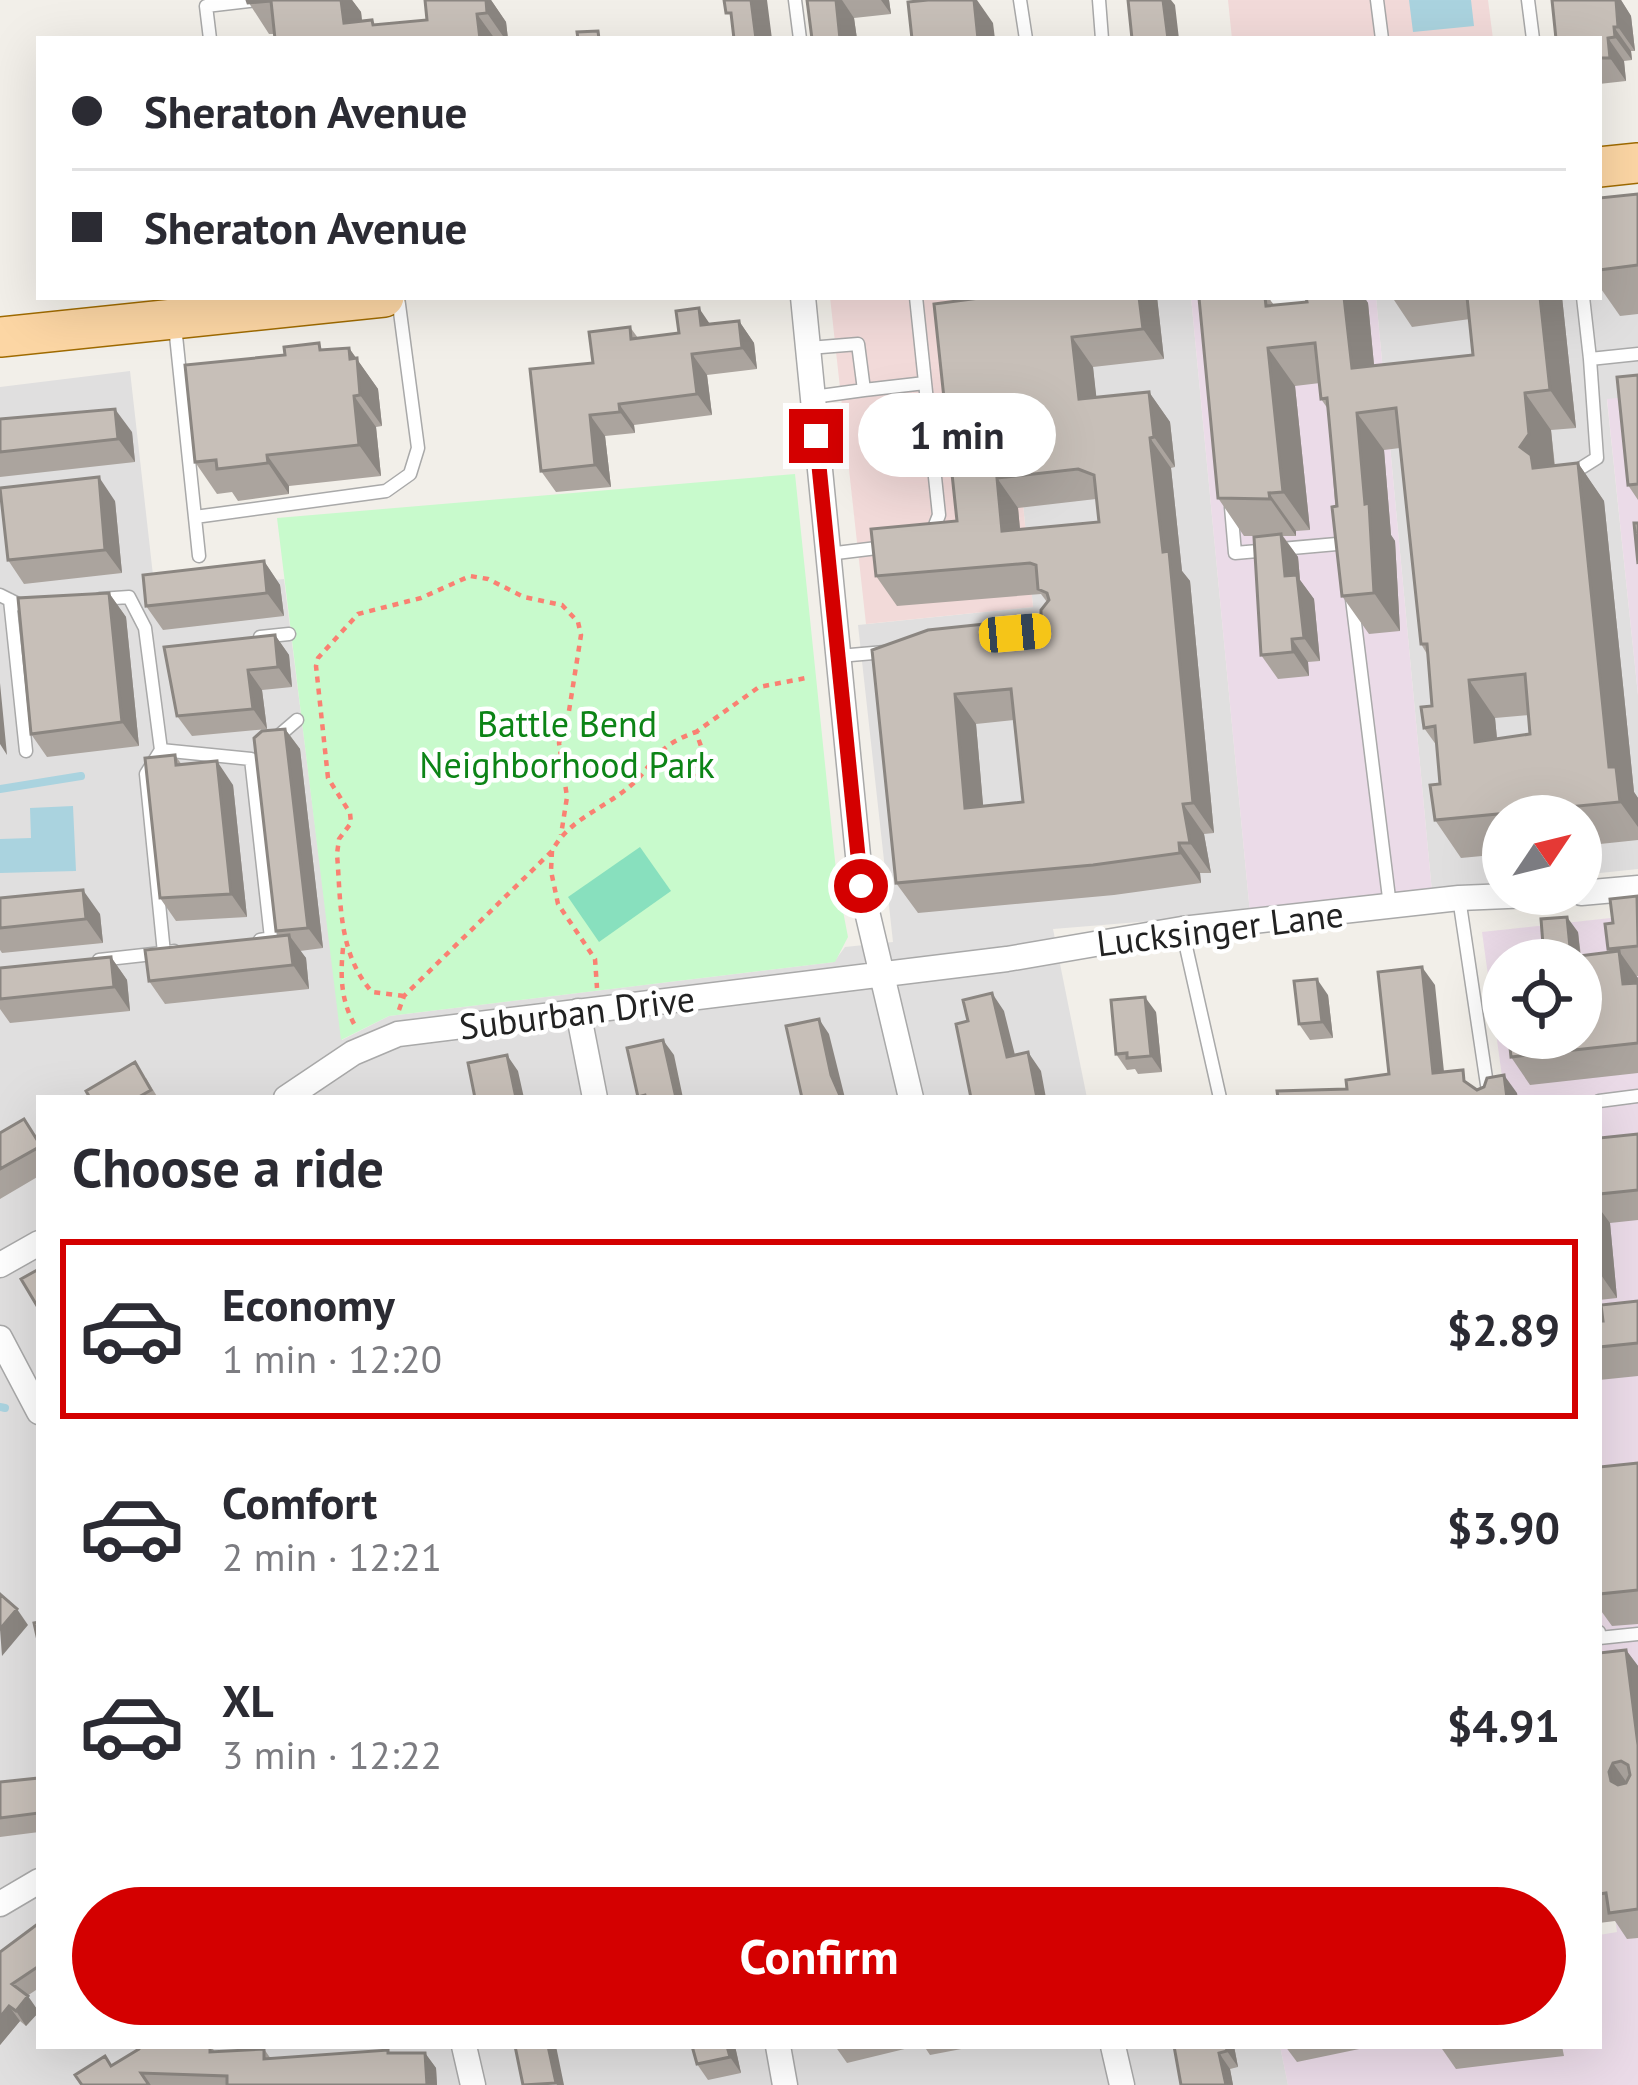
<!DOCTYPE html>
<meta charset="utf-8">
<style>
body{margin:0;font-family:"PT Sans",sans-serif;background:#f7f7f7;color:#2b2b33;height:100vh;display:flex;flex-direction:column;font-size:45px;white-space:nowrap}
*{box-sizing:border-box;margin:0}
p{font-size:39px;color:#7c7c81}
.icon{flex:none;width:66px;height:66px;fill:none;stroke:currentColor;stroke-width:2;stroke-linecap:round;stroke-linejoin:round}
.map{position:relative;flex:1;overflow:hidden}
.details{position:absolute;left:36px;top:1095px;width:1566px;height:954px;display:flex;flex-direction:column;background:#fff;border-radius:0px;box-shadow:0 12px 48px #0002}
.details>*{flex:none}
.guide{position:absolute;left:36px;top:36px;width:1566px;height:264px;border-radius:0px;box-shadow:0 12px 48px #0002;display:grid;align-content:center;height:264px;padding:0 36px;background:#fff}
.needle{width:78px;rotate:55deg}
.tools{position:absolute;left:1482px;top:795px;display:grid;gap:24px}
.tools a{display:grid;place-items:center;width:120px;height:120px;border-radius:50%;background:#fff;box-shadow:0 12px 48px #0002;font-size:60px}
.end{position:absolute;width:54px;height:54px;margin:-27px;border:15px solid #d40000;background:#fff;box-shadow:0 0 0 6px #fff}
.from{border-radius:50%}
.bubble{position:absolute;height:84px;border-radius:42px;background:#fff;box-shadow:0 12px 48px #0002;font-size:39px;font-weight:700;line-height:84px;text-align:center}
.car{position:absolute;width:36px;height:72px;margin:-36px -18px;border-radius:15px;box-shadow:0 0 9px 3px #0007;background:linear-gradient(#f5c518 24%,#345 0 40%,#f5c518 0 76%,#345 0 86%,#f5c518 0)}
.guide b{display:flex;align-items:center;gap:42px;height:114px;font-size:45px}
.guide b+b{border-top:3px solid #e1e1e2}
.guide i{width:30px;height:30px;background:#2b2b33}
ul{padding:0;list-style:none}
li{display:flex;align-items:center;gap:36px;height:180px;margin:0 24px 18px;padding:0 12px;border:6px solid transparent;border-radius:0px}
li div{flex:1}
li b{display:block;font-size:45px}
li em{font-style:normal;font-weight:700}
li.active{border-color:#d40000}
li>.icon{width:108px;height:108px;stroke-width:1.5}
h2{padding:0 36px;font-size:54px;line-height:144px}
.action{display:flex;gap:24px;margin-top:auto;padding:24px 36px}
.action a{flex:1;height:138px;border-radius:72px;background:#d40000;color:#fff;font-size:48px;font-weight:700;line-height:138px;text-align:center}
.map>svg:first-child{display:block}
.residential{fill:#e0dfdf}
.commercial{fill:#f2dad9}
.industrial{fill:#ebdbe8;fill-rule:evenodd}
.park{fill:#c8facc}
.pitch{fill:#88e0be}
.water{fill:#aad3df}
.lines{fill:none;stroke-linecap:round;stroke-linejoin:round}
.stream{stroke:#aad3df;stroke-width:8}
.lane-casing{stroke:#a9a9a9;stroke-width:15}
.street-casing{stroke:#a9a9a9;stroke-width:27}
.primary-casing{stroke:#a06b00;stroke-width:42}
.path{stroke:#fa8072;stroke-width:4.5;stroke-dasharray:6 6;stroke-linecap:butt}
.lane{stroke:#fff;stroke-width:12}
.street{stroke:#fff;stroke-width:24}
.primary{stroke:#fcd6a4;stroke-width:39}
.wall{fill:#aba49e;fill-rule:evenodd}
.shaded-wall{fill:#8b8681}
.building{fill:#c7bfb8;stroke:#8b8681;stroke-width:3;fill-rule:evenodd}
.route{stroke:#d40000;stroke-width:15}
.labels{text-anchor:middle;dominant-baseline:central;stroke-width:9;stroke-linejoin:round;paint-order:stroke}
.park-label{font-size:36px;fill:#0c8416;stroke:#fff}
.street-label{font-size:36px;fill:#222;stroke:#fff}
</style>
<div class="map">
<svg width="1638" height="2085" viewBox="0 0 1638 2085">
<rect width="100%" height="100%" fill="#f2efe9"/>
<path class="residential" d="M1638 198V396L1607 400 1638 695V869L1581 875V816H1503V884L1432 892 1376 297H1599V202Z
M1003 297H1191L1250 913 1053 929 1087 1098H39V2046H1280L1288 2085H0V387L130 371 155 593 284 579 342 1040 389 1016 834 962 845 947 893 942 858 625 1033 607Z"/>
<path class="commercial" d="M1228 0H1488L1493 39H1232Z
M830 297H1003L1033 607 866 624Z"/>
<path class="industrial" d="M1191 297H1376L1432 892 1250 913Z
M1638 396V695L1607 399Z
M1638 915V2085H1288L1280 2046H1599V1935L1617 1932 1599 1779V1098H1505L1482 932ZM1503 960H1581V1038H1503Z"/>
<path class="park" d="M795 474 837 880 848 937 835 962 389 1016 341 1040 277 518Z"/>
<path class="pitch" d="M640 847 671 891 599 942 568 897Z"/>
<path class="water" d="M1409 0H1471L1474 26 1413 32Z
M73 806 76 871 0 873V839L31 838 30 808Z"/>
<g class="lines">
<path class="stream" d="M0 789 81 776
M0 1407 5 1408"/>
<g class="lane-casing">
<path id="lane" d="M795 0 800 39
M1020 0 1026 39
M1099 0 1102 39
M1377 0 1382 39
M1528 0 1533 39
M210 39 206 6 257 0
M916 297 939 515 932 533
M1583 297 1590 359 1638 354
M1258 299 1312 297
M175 326 199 556
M809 348 858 344 864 390 813 397
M864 390 925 383
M1570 475 1597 458 1590 359
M1231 507 1235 553 1348 543
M195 517 386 491 410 474 418 448 398 297
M828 554 885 547
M0 595 24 607 32 606
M100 599 129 597 145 628 161 750 146 774 164 953 174 951
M1352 599 1390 906
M10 600 26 751
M260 637 289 634
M839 656 885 652
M275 739 297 720
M161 750 251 759 271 938 260 940
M1459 898 1489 1098
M1182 929 1220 1098
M99 960 162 953
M1599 1101 1638 1096
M1599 1632V1638L1638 1634"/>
</g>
<g class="street-casing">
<path id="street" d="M803 297 861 886 911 1098
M1581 893 1638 888
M578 1011 595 1098
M286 1098 353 1053 398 1034 1007 959 1182 929 1459 898 1558 894
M0 1265 39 1243
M0 1338 39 1412
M0 1904 39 1881
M464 2046 473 2085
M778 2046 785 2085
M1113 2046 1122 2085"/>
</g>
<g class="primary-casing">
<path id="primary" d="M1599 167 1638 163
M0 337 384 297"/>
</g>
<path class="path" d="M692 779 703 752 696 732 759 687 806 678
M552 851 551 871 558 904 595 959 597 988
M343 948C340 978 341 1003 357 1029
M404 996 372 992C338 953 341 903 337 854L339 839 351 823 350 813 328 778 316 666 318 658 358 614 421 598 470 576 488 579 524 597 562 605 578 622 581 635 569 711 559 743 567 797 561 835
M399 1010 404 996 552 851C568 821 598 811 624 791 656 767 650 748 696 732"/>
<use href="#lane" class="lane"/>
<use href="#street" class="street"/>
<use href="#primary" class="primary"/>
</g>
<path class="wall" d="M247 0H352L361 12 362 21 376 25 427 20 491 0 506 22 508 39H275L274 34H269Z
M807 0H889L891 14 854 18 857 39H812Z
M1552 0H1621L1631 16 1635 51H1631L1632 60 1624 61 1626 81 1599 84V39Z
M1638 194V314L1620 316 1599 286V270Z
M1157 297 1164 359 1093 367 1096 397 1149 392 1170 422 1175 467 1171 468 1182 571 1190 581 1214 833 1204 834 1211 873H1200L1201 883 1114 895 918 913 896 883 872 650 1041 618 1047 602 1041 594 897 606 876 576 957 521 934 304ZM1096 499 1099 522 1020 530 1018 508ZM1014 720 1023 802 983 806 976 724Z
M1206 297H1268L1274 305 1307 302 1306 297H1364L1368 303 1374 365 1473 355 1470 319 1412 327 1392 297H1562L1576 428 1551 430 1555 466 1578 463 1604 501 1634 792 1638 798V840L1581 846V816H1503V854L1461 858 1435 820 1440 784 1437 746 1424 728 1432 706 1427 654 1421 644 1400 448 1384 450 1391 535 1395 541 1400 631 1369 634 1342 596 1328 409 1321 399 1320 383 1295 386 1310 530 1296 531V536H1283L1298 557 1300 580 1314 599 1320 661 1308 662 1309 676 1278 679 1261 655 1256 536H1244L1218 498ZM1529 715 1530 734 1497 739 1495 718Z
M739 321 754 343 757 369 707 375 712 415 634 425 635 433 605 436 611 487 556 492 541 471 593 363 630 327 638 338 679 333 710 324Z
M349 348 378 389 382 426 376 427 381 476 289 486V494L238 501 232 492 217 494 195 462 324 350Z
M1638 375V500L1628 485Z
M0 419 132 432 135 462 0 477Z
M115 501 122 573 24 584 8 560Z
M264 561 280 585 284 616 163 630 146 606Z
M109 593 126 617 139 746 47 757 31 734Z
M275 635 289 655 292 687 262 690 267 729 192 736 177 716Z
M285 729 300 749 323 948 300 951 306 958 309 989 165 1004 149 981 279 936 276 931Z
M175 755 182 765 233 785 247 917 176 921 160 898Z
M0 898 100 914 103 943 2 953 0 950Z
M1638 898V976H1636L1638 978V1073L1530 1085 1511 1057 1581 1038V960L1543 945 1578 932 1581 956 1610 952 1608 949 1613 923Z
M111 957 127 980 130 1011 10 1023 0 1009V968Z
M1328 995 1333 1038 1310 1040 1299 1024Z
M1156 1012 1162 1072 1138 1074 1135 1069 1127 1070 1116 1054Z
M146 1078 158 1098H90Z
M24 1119 39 1140V1176L0 1199V1133Z
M1638 1134V1220L1610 1223 1617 1298 1599 1300V1138Z
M1638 1301V1376L1599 1380V1321Z
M1638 1463V1624L1612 1626 1599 1608V1467Z
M1626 1650 1638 1666V1938L1627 1939 1615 1921 1599 1923V1653Z
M39 1778V1832L0 1837V1782Z
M39 1923V1988L27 1996 39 2012 26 2026 20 2021 0 2045V1952Z
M140 2046H211L215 2052 264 2049 271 2059 425 2053 436 2068 437 2085H82L139 2049Z
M692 2046H735L741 2073 708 2080 697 2064Z
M835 2046H917L847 2063Z
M924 2046H977L930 2055Z
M1174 2046H1234L1238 2067 1230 2069 1233 2085H1181Z
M1285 2046H1364V2048L1297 2062Z
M1440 2046H1562L1564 2056 1456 2069Z"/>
<path class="shaded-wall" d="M340 0H352L361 12 364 39 344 23Z
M486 0H491L506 22 508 39H505L487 13Z
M751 0H767L772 39H756Z
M836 0H842L854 18 857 39H840Z
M881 0H889L891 14Z
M974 0H977L993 23 995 39H978Z
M1163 0H1171L1175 5 1179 39H1168Z
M1613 0H1621L1631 16 1635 51 1618 27Z
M477 14 495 39H480Z
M1614 27 1631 51 1632 60 1615 37Z
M1608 38 1624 61 1626 81 1610 58Z
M1139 297H1157L1164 359 1143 329Z
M1344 297H1364L1368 303 1378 406 1352 368Z
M1540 297H1562L1576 428 1550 390Z
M699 308 714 330 701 325Z
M739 321 754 343 757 369 742 348Z
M1072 337 1093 367 1100 429 1079 399Z
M349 348 378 389 382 426 360 395 350 359Z
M1268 348 1295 386 1310 530 1283 492Z
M692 354 707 375 712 415 697 394Z
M1149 392 1170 422 1175 467 1154 437Z
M1525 393 1551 430 1555 472 1533 468 1520 447Z
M354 396 376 427 381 476 359 445Z
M619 404 634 425 635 433 620 412Z
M115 409 132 432 135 462 118 439Z
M1357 413 1384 450 1391 535 1395 541 1400 631 1374 593Z
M590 415 605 436 611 487 595 465Z
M1150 438 1171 468 1182 571 1190 581 1214 833 1193 803Z
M267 455 289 486V494L268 463Z
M1578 463 1604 501 1634 792 1638 798V827L1620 802 1609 767Z
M99 477 115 501 122 573 105 550Z
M997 478 1018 508 1023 561 1002 531Z
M1269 493 1296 531V536L1270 499Z
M1281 534 1298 557 1300 580 1314 599 1320 661 1304 638 1285 576Z
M264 561 280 585 284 616 267 593Z
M109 593 126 617 139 746 122 722Z
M275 635 289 655 292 687 278 667Z
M1292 639 1308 662 1309 676 1293 652Z
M248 670 262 690 267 729 253 709Z
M1469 680 1495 718 1501 780 1475 742Z
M0 683 7 755 0 744Z
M955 694 976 724 986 838 965 808Z
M285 729 300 749 323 948 308 928Z
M217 761 233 785 247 917 231 894Z
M1183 804 1204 834 1211 873 1190 843Z
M1179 843 1200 873 1201 883 1180 853Z
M83 890 100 914 103 943 86 919Z
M1567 917 1578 932 1583 983 1572 960Z
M289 935 306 958 309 989 293 965Z
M1619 951 1638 978V1006L1623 984Z
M111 957 127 980 130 1011 114 987Z
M1422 967 1435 985 1446 1091 1433 1073Z
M1317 979 1328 995 1333 1038 1322 1022Z
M992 993 1004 1011 1020 1075 1007 1057Z
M1145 997 1156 1012 1162 1072 1151 1056Z
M819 1019 829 1034 845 1098H841L831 1075Z
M663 1040 674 1055 683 1098H676Z
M1028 1052 1041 1071 1046 1098H1038Z
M507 1055 518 1071 524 1098H516Z
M1504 1075 1517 1093 1518 1098H1507Z
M1599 1208 1610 1223 1617 1298 1599 1272Z
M17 1609 28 1625 2 1656 0 1629Z
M1626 1650 1638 1666V1745Z
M1613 1763 1632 1790 1628 1798 1611 1781 1609 1772Z
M28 1996 39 2012 26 2026 16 2011Z
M9 2006 20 2021 0 2045V2017Z
M548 2046H556L564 2085H557L556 2083Z
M727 2046H735L741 2073 730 2057Z
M1226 2046H1234L1238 2067 1227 2051Z
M425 2053 436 2068 437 2085H427Z
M1219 2053 1230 2069 1233 2085H1226Z"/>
<path class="building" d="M247 0H341L344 23 372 20 373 25 427 20 425 0H486L487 13 477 14 480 39H275L271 1 248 3Z
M724 0H751L756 39H734L731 13H726Z
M807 0H836L840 39H812Z
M928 0H974L978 39H912L908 2Z
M1128 0H1163L1168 39H1132Z
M1552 0H1616L1618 27H1614L1615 37 1608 38 1610 58H1599V39H1556Z
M598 31 599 39H578L577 32Z
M1638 194V265L1599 270V198Z
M987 297H1139L1143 329 1072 337 1079 399 1149 392 1154 437 1150 438 1163 552 1169 551 1193 803 1183 804 1190 843H1179L1180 853 1093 865 896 883 872 650 928 630 1041 618V610L1049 600 1047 593 1038 589 1036 565 1030 563 876 576 871 529 957 521 934 304ZM1078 469 1094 475 1099 522 1002 531 997 478ZM1011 689 1023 802 965 808 955 694Z
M1265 297 1266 306 1307 302 1306 297H1344L1352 368 1473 355 1467 297H1540L1550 390 1525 393 1529 434 1520 447 1531 455 1533 468 1578 463 1609 767H1616L1620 802 1435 820 1430 785 1440 784 1435 726 1424 728 1421 707 1432 706 1427 644H1421L1396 408 1357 413 1365 504 1369 503 1374 593 1342 596 1332 507 1337 506 1327 398 1321 399 1315 343 1268 348 1283 492 1269 493 1270 499 1218 498 1199 298ZM1525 674 1530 734 1475 742 1469 680Z
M699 308 701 325 739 321 742 348 692 354 697 394 619 404 620 412 590 415 595 465 541 471 530 369 593 363 589 332 630 327 631 339 679 333 676 311Z
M319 343 320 350 349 348 350 359 357 358 360 395 354 396 359 445 267 455 268 463 217 469 216 460 195 462 185 365 285 355 284 347Z
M1638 375V484L1628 485 1617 377Z
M115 409 118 439 0 452V419Z
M99 477 105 550 8 560 0 488Z
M1634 523H1638V564Z
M1281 534 1285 576 1297 575 1304 638 1292 639 1293 652 1261 655 1254 537Z
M264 561 267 593 146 606 143 575Z
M109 593 122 722 31 734 18 598Z
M275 635 278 667 248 670 253 709 177 716 164 647Z
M285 729 308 928 276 931 254 738 262 731Z
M175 755 176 765 217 761 231 894 160 898 145 758Z
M83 890 86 919 0 928V898Z
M1637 896 1638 946 1608 949 1605 924 1613 923 1610 899Z
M1567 917 1571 957 1563 958V960H1538L1536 946 1543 945 1541 919Z
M289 935 293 965 149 981 145 950Z
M1619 951 1623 984 1638 983V1043L1511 1057 1509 1038H1581V960H1563V958Z
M111 957 114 987 0 999V968Z
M1422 967 1433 1073 1463 1070 1464 1081 1477 1090 1484 1087 1487 1078 1504 1075 1507 1098H1278L1277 1091 1347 1089 1346 1080 1389 1074 1378 972Z
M1317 979 1322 1022 1299 1024 1294 981Z
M992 993 1007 1057 1028 1052 1037 1098H971L956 1024 968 1021 963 1000Z
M1145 997 1151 1056 1127 1058V1053L1116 1054 1111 1000Z
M819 1019 831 1075 841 1098H802L786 1026Z
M663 1040 676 1098H646L645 1095 638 1097 627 1048Z
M507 1055 516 1098H475L468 1063Z
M135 1062 151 1090 137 1098H90L86 1091Z
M24 1119 39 1143V1147L0 1169V1133Z
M1638 1134V1190L1599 1194V1138Z
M39 1269V1309L21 1279Z
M1638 1301V1343L1599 1347V1321H1603L1601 1305Z
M1638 1463V1590L1599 1594V1467Z
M0 1594 17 1609 0 1629Z
M39 1622V1645L34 1623Z
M1626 1650 1638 1745V1909L1609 1913 1606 1893 1599 1894V1653ZM1621 1761 1628 1765 1630 1775 1626 1783 1618 1785 1611 1781 1609 1772 1613 1763Z
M39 1778V1813L0 1818V1782Z
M39 1923V1966L12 1984 28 1996 16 2011 9 2006 0 2017V1952Z
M140 2046H210V2052L264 2049V2059L388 2050V2053H425L427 2085H227V2076L141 2073 149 2085H82L75 2075 105 2056 111 2066 139 2049Z
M515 2046H548L556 2083 523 2085Z
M692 2046H727L730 2057 697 2064Z
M1174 2046H1226L1227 2051 1219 2053 1226 2085H1181Z"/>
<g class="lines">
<path class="route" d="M816 436 861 886"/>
</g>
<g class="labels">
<g class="park-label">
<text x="567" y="723">Battle Bend<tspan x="567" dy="41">Neighborhood Park</tspan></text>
</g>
<g class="street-label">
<text transform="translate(1220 928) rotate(-7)">Lucksinger Lane</text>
<text transform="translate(577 1012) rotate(-7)">Suburban Drive</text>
</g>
</g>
</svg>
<div class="tools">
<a><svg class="needle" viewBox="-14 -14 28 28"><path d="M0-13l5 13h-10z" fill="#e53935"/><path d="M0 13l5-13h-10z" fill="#7c7c81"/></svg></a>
<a><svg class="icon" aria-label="locate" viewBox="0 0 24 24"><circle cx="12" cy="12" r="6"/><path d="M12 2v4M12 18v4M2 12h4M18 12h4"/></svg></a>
</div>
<i class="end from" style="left:861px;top:886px"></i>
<i class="end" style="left:816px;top:436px"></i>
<div class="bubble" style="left:858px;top:393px;width:198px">1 min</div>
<i class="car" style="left:1015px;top:633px;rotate:85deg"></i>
<div class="guide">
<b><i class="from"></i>Sheraton Avenue</b>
<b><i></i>Sheraton Avenue</b>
</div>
<section class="details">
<h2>Choose a ride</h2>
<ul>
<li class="active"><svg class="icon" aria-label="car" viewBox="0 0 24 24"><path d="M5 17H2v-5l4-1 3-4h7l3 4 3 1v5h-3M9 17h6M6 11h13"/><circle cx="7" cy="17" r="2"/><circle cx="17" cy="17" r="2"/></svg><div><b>Economy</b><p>1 min · 12:20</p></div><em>$2.89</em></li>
<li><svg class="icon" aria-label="car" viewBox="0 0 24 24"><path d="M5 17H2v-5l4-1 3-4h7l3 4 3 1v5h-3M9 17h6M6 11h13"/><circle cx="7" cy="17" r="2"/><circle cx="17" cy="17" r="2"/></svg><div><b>Comfort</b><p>2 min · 12:21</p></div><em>$3.90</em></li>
<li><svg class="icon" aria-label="car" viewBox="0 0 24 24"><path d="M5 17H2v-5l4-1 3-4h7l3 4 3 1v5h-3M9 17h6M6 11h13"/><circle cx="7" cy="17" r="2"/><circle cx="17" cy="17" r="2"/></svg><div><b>XL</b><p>3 min · 12:22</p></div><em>$4.91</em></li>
</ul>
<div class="action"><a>Confirm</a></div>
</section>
</div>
